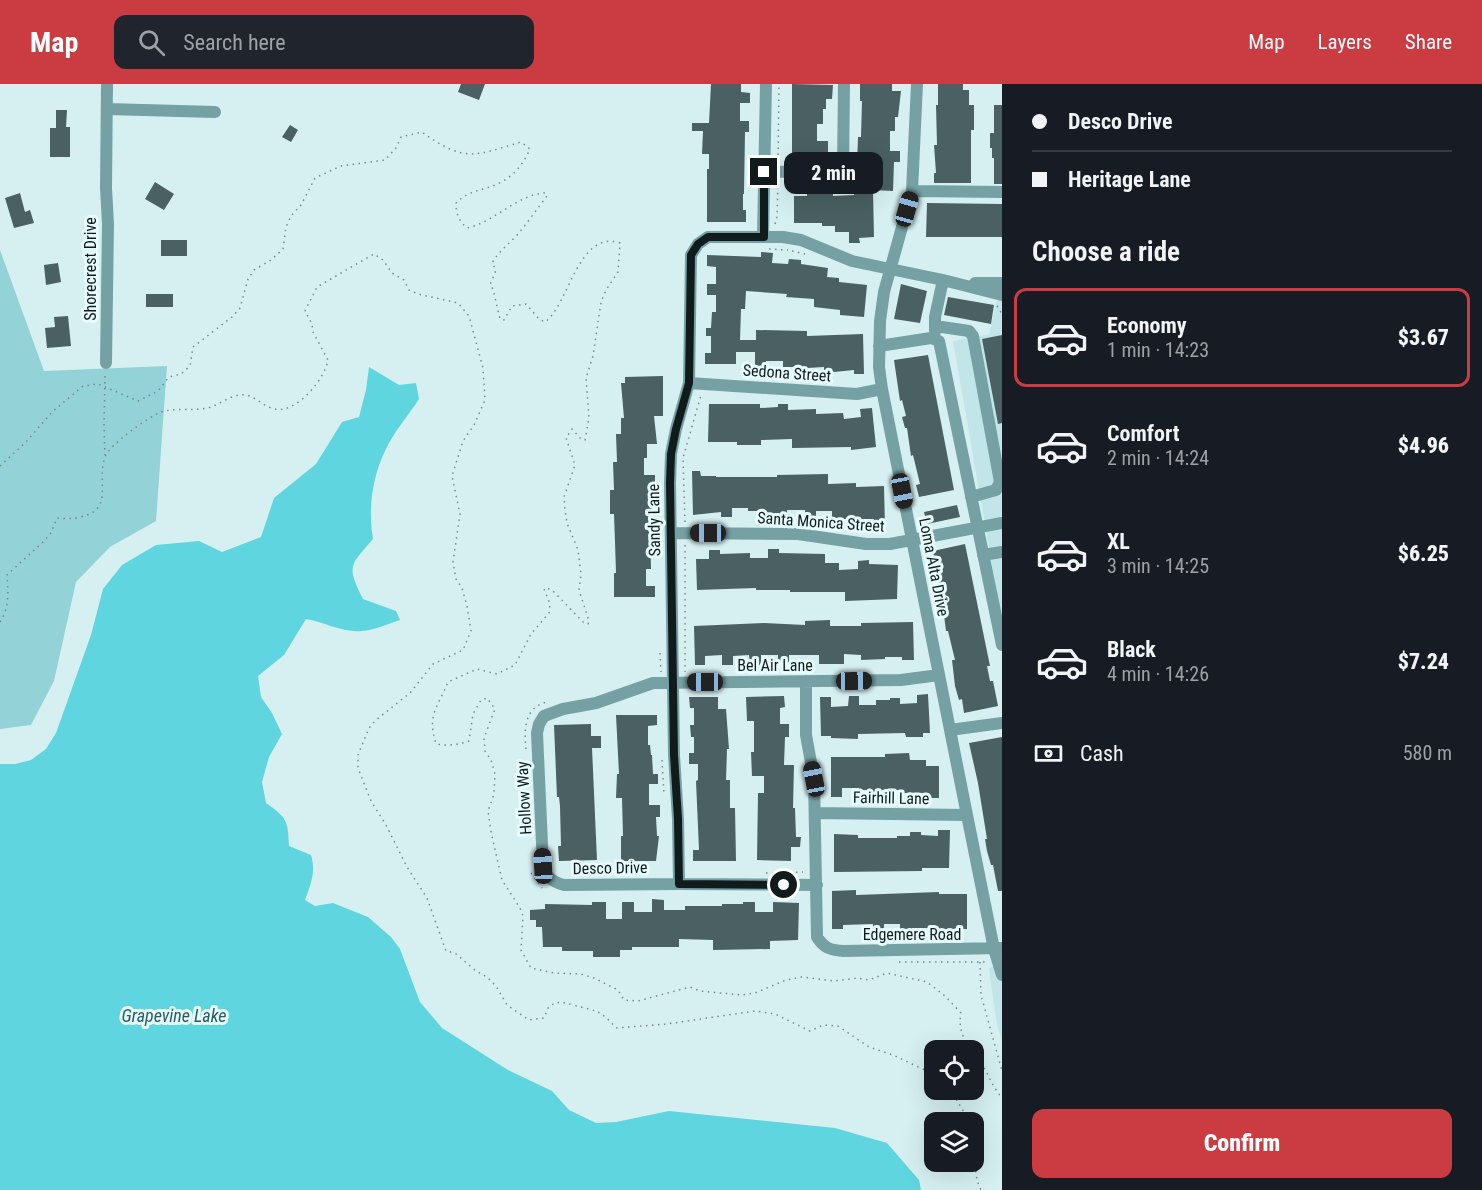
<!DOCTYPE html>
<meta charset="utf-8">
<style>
body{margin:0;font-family:"Roboto Condensed",sans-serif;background:#20242c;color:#f1f3f6;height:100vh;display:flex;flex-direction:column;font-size:22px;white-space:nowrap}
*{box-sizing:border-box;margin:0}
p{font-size:20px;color:#9ea1a6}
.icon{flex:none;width:33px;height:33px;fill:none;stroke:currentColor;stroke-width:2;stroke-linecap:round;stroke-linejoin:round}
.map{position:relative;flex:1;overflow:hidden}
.details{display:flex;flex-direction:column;background:#171b24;width:480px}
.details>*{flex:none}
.banner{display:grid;align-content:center;height:132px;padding:0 30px;background:#171b24}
.tools{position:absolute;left:924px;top:956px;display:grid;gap:12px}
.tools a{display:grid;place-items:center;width:60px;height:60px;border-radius:12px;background:#171b24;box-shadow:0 6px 24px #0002;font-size:30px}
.end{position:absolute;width:27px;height:27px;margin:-14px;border:8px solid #121b1c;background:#fff;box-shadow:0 0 0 3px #fff}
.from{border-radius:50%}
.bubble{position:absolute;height:42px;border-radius:12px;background:#171b24;box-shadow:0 6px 24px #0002;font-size:20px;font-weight:800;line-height:42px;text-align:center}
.car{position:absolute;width:18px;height:36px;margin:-18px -9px;border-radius:8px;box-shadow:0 0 4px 2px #0007;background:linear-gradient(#222 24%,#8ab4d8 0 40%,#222 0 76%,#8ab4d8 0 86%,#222 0)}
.banner b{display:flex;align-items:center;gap:21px;height:57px;font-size:22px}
.banner b+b{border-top:2px solid #363941}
.banner i{width:15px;height:15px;background:#f1f3f6}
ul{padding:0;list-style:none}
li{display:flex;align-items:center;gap:18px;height:99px;margin:0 12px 9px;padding:0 18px;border:3px solid transparent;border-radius:12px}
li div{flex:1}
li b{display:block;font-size:22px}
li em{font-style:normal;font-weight:800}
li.on{border-color:#ca3b42}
li>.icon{width:54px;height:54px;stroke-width:1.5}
h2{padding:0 30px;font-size:27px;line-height:72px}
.pay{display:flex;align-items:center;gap:15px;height:66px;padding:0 30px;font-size:22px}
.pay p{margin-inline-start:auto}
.primary-button{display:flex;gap:12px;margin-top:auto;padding:12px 30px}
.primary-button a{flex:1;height:69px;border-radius:12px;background:#ca3b42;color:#fff;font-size:24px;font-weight:800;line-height:69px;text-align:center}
header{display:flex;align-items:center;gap:36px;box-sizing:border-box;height:84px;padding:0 30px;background:#ca3b42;color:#fff}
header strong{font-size:28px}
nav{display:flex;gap:33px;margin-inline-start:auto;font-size:21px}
.search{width:420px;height:54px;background:#20242c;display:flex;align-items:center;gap:15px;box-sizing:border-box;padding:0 21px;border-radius:12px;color:#9ea1a6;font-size:22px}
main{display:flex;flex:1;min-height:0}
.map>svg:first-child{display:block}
.built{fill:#c1e5e8}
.green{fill:#93d2d7}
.water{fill:#5ed5df}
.building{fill:#4a6062}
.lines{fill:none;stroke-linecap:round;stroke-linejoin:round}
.path{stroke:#77898a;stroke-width:1.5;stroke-dasharray:1.5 4.5;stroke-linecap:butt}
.minor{stroke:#75a1a5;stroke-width:12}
.route{stroke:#121b1c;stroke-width:8}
.labels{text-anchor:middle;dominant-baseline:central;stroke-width:6;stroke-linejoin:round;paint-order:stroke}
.street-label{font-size:16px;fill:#121b1c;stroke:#e7fcfe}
.water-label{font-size:18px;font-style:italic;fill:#295c60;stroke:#e7fcfe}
</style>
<header>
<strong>Map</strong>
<div class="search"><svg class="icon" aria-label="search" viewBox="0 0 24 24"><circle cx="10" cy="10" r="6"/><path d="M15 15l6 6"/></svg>Search here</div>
<nav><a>Map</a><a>Layers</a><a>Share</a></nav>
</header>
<main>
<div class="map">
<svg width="1002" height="1106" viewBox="0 0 1002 1106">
<rect width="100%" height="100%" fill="#d6f0f2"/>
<path class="built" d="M1002 194V538L953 257 989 250Z
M1002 875V956L997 941 989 885Z"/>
<path class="green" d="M0 166 44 287 167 282 156 437 110 463 76 498 54 597 31 641 0 645Z"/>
<path class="water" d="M369 283 399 301 416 299 419 315C408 332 393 349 385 367 372 394 368 425 373 455 350 482 346 481 363 515L396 527 400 536C388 540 374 546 362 547 343 549 324 538 306 535L284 571 258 592 261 613 272 629 282 650 269 673 262 698 266 719C287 734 288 736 289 762L311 771C316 788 311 800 305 816L315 822 333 819 368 833 391 853 400 865 420 918 442 944 508 986 552 1007 569 1026 596 1039 616 1038 669 1027 835 1044 887 1059 919 1096 921 1106H0V680H15L31 676 46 665 56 649 91 551 103 505 122 481 156 461 199 457 222 468 261 453 274 414 316 380 342 338 359 333 366 306Z"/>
<path class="building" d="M461 0H485L479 16 458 8Z
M711 0H741V8L750 9V19H740V37H749V48H745L744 110H743V126H746V138H707V85H709V70H702L703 47H692V39H709Z
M792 0 833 1 832 15H826V25H823V40H817V57H828V79H790L791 72H792Z
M860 0H892V7H901L898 33H895V47H890V67H900V78H894L893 107 873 106 874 153 859 154 860 159H849V148H835V142H822V139H794V112H807V104H818V110H833V112L854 111V82H857L858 53H861L862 17H860Z
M938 0H963V6H969V21H974V46H971V99H934V89H936L934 61H937L936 21H938Z
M994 21H1002V100H994V74H992V64H990V49H994Z
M56 26H67L66 43H70V73H50V44H56Z
M290 41 298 46 291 58 282 53Z
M155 98 174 110 164 126 145 115Z
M20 109 25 128 30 126 34 139 14 144 5 114Z
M927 119 1002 120V153H926Z
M161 156H187V172H161Z
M761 168 773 169 772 179 788 180 789 175 801 176V180L828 184 827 193 839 194V198L867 201 864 233 840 231V226L814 223V215L786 213 787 210 746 207 745 225H741L740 256H756V246L807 247V252L863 250 864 290H854V286L824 289V283L807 284V288H796V283H783V277H766V286H755V268H736V280H705V269H711V252H706V244H711L712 228H716V211H707V200H716V183L707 182V171L761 173Z
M58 179 61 198 46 201 44 181Z
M901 200 927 207 920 239 894 235Z
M146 210H173V223H146Z
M948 213 994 221 991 240 944 231Z
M68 232 71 262 47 264 45 244 55 243 54 233Z
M1002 251V339L998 340 982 255Z
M928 271 954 406 919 413 916 401 920 400 913 371 911 372 907 344H905L902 333 906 332 902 316 900 317 894 276Z
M663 292V332H654L657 360H647V374H644V391H655V402H649L650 418H652V444H650L651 485H646V502H655V513H614V489H616L615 458 614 430H610V406H614L613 378H617L616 350H621V334H624L621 299H625V293Z
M709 320H760V324L778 323V320H788V326L816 325V330L843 329 844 335 861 333 860 325 872 324 876 363 851 366V363L792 364V355L761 356V361H737V358H708Z
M692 387H700L701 392H716V393H777V391L828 390V400L856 399V403L884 402 885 444 874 445V435H832V427H816V432H805V426H787V433H777V431L761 430V427H748V424H732V433H721V428L693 431Z
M957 421 960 433 927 440 924 428Z
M965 460 990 582H987L990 597H993L998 622 964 629 962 615 959 616 955 602 952 576H955L948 547H946L941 507 933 481 935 480 933 467Z
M768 465H779V469L825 470V479H839V486L858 485V477L869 476V480L898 481 897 515 845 517V508H790V506H756V504L697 506 696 475H709V466H720V470L750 469V474H768Z
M830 536V542H861V539L913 538 914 576H902V573H885V575L861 576V571L844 570V580H819V571H789V581H778V571H761V581H750L749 571 733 572V581H722V571L705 572V581H695L694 542 764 539 805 541V537Z
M928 610 930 649H923V653H906L905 649 858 650V655L831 654V652H821L820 613H831V623L848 622 849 612H859V621H876V616H890V614H900V620L917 619V611Z
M784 612 785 623 780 624V640H789V653H785L784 681H794L793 724H795L796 753H801L800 763H791V777L757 776 758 709H764V692H752L751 668H754V637H747L746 613Z
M689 613H718V625H726L729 665H727L726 696H730V724H735L736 777H693V766H699L696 697 698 696V680H689V669H694V653H691L690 641H694V624H690Z
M616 631H657V641L648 642V661H650L651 671H652L653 690H658V700H649V721H660V733H656L657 752H659L656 777H621V752H623L622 714H616L617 690H619Z
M591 640V652H601V664H592L597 776 559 777 558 762H561L560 722 559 713H557L554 641Z
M1002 653V807H998L993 781H991L987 767 985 755H987L978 699 969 659Z
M909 669 910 676H926V682H939V714H928V709H899V706H882V715H872V706H859V704H842V713H831V673H885V670Z
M938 746H950L949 784H922V787L834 788V750L858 751V754H897V752H910V748H921V751L938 752Z
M856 806V811L939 808V810H967V845L930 846V844H912V849H900V840H884V850H873V840L843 841V845H832V807Z
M652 815 664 816V826H685V822H722V820H743V818H755V828H773V818L799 819 798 856 770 857V865L713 866V856L679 855V863H632V866H620V873H593V867H562V863H543L542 843H536V836H530V826L545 825V820L592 821V818H606V835H622V818H634V828H652Z"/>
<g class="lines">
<path class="path" d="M778 77 779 0
M775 140 777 133 778 100
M769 165 788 166
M792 167 805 170
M997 222 1002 230
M105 292 104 342 105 371
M0 382 26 358 52 328 83 302 98 300 138 317 158 307 169 293 181 290 190 282 193 263 232 233 240 224 248 195 254 186 271 176 283 165 286 143 291 132 301 121 315 94 341 82 385 76 396 64 401 53 422 48C465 79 474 72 521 58L530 65C524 78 516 90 503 97 487 107 471 104 456 119 456 130 459 137 467 144 495 138 519 109 546 109L547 112C537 125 528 138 518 150 509 160 499 167 492 179L496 186 490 201 493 205 500 235 504 236 512 222 526 220 539 235 545 238C569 221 578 145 620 159L618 188 606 206 601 218 593 272 586 294 589 334 585 356 581 355 572 345 566 354 575 381 564 413 565 426 567 439 578 466 581 490 579 506 589 537 588 540 584 539 553 507 547 504 544 505 550 520 549 529 531 550 515 581 497 590 477 585 448 598C437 625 427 630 436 660 448 662 457 661 469 657L473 630 481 616 487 614 495 625 484 654 485 667 491 676 495 690 494 710 488 727 491 748 502 796 520 824 523 832 521 866 531 884 554 889 581 890 594 894 618 906 624 916 638 917 690 903 700 907 742 911 755 909 786 896 802 893 834 897 857 894 869 896 887 889 927 898 945 912 961 929C958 944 963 954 971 966
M685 438 683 374 701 311
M685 461V588
M0 538C10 523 8 508 7 491L44 457 51 449 57 434C66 435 72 435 80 433 115 426 96 399 105 373 109 361 148 333 161 328 178 323 195 328 211 323 222 319 234 309 246 311 256 313 264 323 275 325 296 330 325 295 328 276L313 248 312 240 305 227 317 203 374 170 383 176 392 189 404 196 409 206 418 210 458 219 469 232 483 284 485 316 474 341 463 357 452 392 460 430 453 478 456 495 462 504 467 522 471 547 463 566 433 580 410 609 376 636 369 644 358 671V684L371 717 386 741 407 783 427 814 446 867 455 869 476 887 487 893 496 902 507 921 529 936 544 934 549 922C560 917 562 918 573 921 595 927 600 925 616 944L667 940 755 927 775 930 810 947 823 941 838 942 869 963 893 971 929 988 934 992
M660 569 661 588
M526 665C524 646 524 623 547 618
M662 676 664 710
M531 789 542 804
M766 789 803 788
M899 878H985
M980 878 981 911 1002 987
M974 969C987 984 990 1000 1002 1014
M950 1005 970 1038
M974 1045C978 1065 971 1087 981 1106"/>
<path class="minor" d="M917 0 912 107 884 208 880 237 879 283 882 305 967 731 994 865 1002 891
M107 25 215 28
M764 88 843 87 844 0
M912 107 1002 108
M763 153 766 0
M975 199H1002
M935 242 969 247 973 252 1000 398 996 406 971 413
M935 248V233L943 196
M879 262 931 254 939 257 1002 561
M106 279 108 140 106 104 107 0
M689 299 857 310 882 305
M671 449 798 450 866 460H890L1002 439
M983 471 1002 468
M806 597V651L814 695 817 853C824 864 830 866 843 867L1001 864
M950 646 1002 639
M815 729 967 731
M679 800 678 735 674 671 670 399 671 370 676 345 689 299 691 171 698 160 708 153H783L801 156 852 177 943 196 1002 211
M817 801 679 800 564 801C553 798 545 793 543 782L537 649 539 640 544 632 563 625 596 619 653 599 901 596 939 591"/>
</g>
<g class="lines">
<path class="route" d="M764 88V153H708L698 160 691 171 689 299 676 345 671 370 670 399 674 671 678 735 679 800 784 801"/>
</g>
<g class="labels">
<g class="street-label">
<text transform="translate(90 185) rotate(-90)">Shorecrest Drive</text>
<text transform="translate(787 289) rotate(4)">Sedona Street</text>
<text transform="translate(654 436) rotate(-91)">Sandy Lane</text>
<text transform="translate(821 438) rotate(4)">Santa Monica Street</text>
<text transform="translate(934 483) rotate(79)">Loma Alta Drive</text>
<text x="775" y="581">Bel Air Lane</text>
<text transform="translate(524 714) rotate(-93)">Hollow Way</text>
<text transform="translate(891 714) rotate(1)">Fairhill Lane</text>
<text transform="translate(610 784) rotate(-1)">Desco Drive</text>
<text x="912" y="850">Edgemere Road</text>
</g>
<g class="water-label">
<text x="174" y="931">Grapevine Lake</text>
</g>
</g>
</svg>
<div class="tools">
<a><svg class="icon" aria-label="locate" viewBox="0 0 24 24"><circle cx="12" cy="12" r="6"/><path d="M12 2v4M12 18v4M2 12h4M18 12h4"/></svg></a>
<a><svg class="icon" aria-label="layers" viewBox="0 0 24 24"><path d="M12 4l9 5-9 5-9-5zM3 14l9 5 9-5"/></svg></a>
</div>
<i class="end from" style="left:784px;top:801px"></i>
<i class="end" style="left:764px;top:88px"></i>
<div class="bubble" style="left:784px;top:68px;width:99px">2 min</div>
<i class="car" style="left:907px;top:125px;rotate:16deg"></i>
<i class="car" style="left:902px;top:407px;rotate:169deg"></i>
<i class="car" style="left:708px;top:449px;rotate:270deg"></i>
<i class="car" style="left:854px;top:597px;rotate:89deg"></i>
<i class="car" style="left:705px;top:598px;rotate:270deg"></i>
<i class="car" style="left:814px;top:695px;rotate:349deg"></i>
<i class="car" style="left:543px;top:782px;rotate:357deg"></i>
</div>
<section class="details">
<div class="banner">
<b><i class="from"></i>Desco Drive</b>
<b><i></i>Heritage Lane</b>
</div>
<h2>Choose a ride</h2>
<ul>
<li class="on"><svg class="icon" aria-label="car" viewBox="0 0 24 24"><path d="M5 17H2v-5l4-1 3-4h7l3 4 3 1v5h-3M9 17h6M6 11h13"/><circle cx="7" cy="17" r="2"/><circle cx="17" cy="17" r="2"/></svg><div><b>Economy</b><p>1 min · 14:23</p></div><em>$3.67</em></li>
<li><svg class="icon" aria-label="car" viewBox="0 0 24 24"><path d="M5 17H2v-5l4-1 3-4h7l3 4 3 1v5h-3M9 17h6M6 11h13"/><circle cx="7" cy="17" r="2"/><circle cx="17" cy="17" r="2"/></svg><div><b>Comfort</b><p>2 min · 14:24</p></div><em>$4.96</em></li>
<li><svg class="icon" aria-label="car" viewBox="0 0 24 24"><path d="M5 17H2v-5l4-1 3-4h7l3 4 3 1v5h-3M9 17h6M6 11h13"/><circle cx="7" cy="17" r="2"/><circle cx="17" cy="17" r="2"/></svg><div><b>XL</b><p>3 min · 14:25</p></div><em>$6.25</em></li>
<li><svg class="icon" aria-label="car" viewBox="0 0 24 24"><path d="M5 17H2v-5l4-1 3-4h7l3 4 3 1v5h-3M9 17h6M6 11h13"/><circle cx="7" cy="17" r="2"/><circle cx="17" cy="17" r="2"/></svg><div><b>Black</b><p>4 min · 14:26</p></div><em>$7.24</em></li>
</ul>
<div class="pay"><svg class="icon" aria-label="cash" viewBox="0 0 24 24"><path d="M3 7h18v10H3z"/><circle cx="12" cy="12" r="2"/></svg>Cash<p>580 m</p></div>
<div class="primary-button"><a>Confirm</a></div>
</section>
</main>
